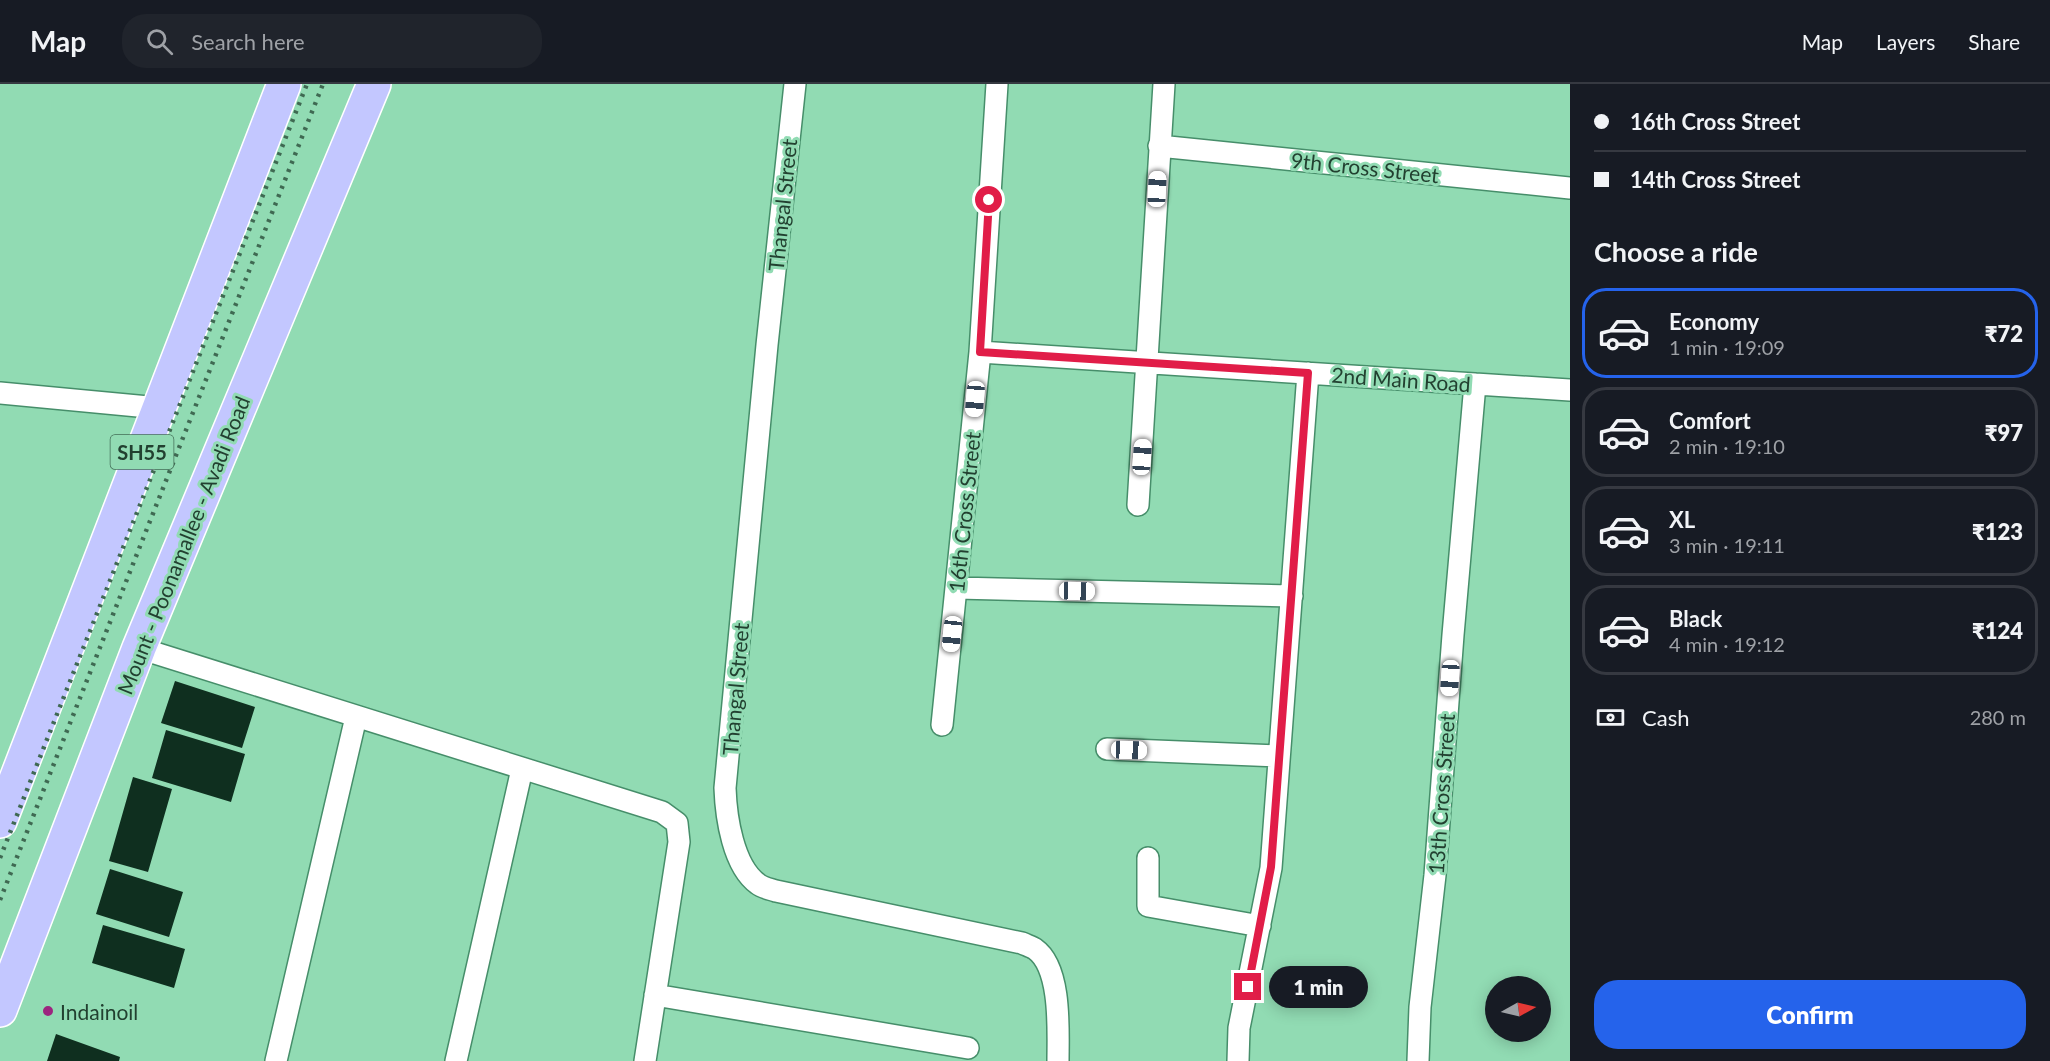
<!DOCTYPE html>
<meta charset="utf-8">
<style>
body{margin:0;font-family:Lato,sans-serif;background:#20242c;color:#f1f3f6;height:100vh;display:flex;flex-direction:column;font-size:22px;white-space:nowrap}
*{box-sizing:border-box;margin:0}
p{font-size:20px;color:#9ea1a6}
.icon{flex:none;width:33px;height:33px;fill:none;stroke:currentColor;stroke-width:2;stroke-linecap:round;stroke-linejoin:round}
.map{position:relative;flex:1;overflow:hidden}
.drawer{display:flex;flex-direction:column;background:#171b24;width:480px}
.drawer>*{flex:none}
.banner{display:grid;align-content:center;height:132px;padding:0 24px;background:#171b24}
.needle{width:39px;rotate:82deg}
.buttons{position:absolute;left:1485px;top:892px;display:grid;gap:12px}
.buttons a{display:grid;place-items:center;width:66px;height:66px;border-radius:50%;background:#171b24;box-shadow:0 3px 15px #0003;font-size:30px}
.end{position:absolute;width:27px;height:27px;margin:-14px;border:8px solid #e11d48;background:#fff;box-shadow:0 0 0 3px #fff}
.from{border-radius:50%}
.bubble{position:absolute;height:42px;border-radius:21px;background:#171b24;box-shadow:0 3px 15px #0003;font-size:20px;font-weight:800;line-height:42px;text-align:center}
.car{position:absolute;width:18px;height:36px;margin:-18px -9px;border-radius:8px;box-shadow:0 0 4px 2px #0007;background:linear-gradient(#fff 24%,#345 0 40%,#fff 0 76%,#345 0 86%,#fff 0)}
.banner b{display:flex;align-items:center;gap:21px;height:57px;font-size:22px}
.banner b+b{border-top:2px solid #363941}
.banner i{width:15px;height:15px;background:#f1f3f6}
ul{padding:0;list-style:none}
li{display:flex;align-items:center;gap:18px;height:90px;margin:0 12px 9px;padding:0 12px;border:3px solid #363941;border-radius:24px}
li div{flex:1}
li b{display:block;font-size:22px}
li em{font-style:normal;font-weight:800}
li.on{border-color:#2563eb}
li>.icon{width:54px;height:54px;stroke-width:1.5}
h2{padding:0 24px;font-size:27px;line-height:72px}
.pay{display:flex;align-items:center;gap:15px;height:66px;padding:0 24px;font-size:22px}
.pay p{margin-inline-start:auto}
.action{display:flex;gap:12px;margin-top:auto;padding:12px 24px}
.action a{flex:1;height:69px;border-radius:24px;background:#2563eb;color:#fff;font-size:24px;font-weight:800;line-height:69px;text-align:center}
header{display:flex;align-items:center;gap:36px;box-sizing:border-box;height:84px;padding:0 30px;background:#171b24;border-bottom:2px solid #363941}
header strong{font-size:28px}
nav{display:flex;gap:33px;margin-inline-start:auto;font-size:21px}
.search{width:420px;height:54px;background:#20242c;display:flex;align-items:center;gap:15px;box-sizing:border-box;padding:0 21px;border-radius:24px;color:#9ea1a6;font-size:22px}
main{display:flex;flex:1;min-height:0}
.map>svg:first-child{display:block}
.building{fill:#0f2f1f}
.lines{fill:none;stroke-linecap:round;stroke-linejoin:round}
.minor-casing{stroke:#468e6a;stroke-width:24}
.primary-casing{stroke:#fff;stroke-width:36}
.minor{stroke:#fff;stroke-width:21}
.primary{stroke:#c3c7ff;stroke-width:33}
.rail{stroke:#3f6952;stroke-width:4.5;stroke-dasharray:3 6;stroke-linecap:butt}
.route{stroke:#e11d48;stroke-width:8}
.poi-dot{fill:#9c257f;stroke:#91dbb3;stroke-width:2}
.labels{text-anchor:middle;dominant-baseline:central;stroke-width:6;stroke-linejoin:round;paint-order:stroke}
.shield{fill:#91dbb3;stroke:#436e57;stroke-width:1.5}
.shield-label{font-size:20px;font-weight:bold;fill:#224030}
.street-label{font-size:21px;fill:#224030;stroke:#91dbb3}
.poi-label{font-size:21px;fill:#224030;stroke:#91dbb3;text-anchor:start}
</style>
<header>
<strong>Map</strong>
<div class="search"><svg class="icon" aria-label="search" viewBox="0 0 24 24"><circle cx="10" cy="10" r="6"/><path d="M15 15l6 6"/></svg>Search here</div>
<nav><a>Map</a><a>Layers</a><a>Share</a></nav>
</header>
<main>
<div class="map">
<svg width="1570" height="977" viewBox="0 0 1570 977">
<rect width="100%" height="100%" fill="#91dbb3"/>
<path class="building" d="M175 597 255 623 242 664 161 639Z
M166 646 245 670 231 718 152 694Z
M133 693 172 705 148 788 109 777Z
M110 785 183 808 169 853 96 830Z
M103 841 185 865 174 904 92 879Z
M56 950 120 973 119 977H47Z"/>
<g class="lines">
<g class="minor-casing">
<path id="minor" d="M795 0 767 261 725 704C726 733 733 782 758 800 763 804 770 805 776 807L1022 859C1026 861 1032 863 1035 865 1062 884 1058 948 1058 977
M1159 62 1570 104
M980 268 1570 306
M0 309 159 324
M1138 421 1164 0
M957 504 1292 512
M139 564 662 728 677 739 679 758 645 977
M942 641 980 268 997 0
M1107 665 1279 672
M1148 774V822L1260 842
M655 911 968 964
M276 977 356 633
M456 977 522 685
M1238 977 1239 944 1271 784 1308 289
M1418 977 1420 923 1435 791 1453 551 1475 300"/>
</g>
<g class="primary-casing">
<path id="primary" d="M0 737 284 0
M0 926 139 564 374 0"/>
</g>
<use href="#minor" class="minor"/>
<use href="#primary" class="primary"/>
<path class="rail" d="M0 774 307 0
M0 816 323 0"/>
</g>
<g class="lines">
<path class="route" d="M989 116 980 268 1308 289 1271 783 1248 903"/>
</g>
<circle class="poi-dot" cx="48" cy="927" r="6"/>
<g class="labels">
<rect class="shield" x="110.5" y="351" width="63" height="34" rx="4.5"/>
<g class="shield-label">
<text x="142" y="368">SH55</text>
</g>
<g class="street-label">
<text transform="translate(1365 83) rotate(6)">9th Cross Street</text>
<text transform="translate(782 121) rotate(-84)">Thangal Street</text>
<text transform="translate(1401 295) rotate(4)">2nd Main Road</text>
<text transform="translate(964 428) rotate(-84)">16th Cross Street</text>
<text transform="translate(183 461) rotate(-68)">Mount - Poonamallee - Avadi Road</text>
<text transform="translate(735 605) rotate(-85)">Thangal Street</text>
<text transform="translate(1441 710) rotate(-86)">13th Cross Street</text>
</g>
<g class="poi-label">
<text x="60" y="927">Indainoil</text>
</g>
</g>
</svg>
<div class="buttons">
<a><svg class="needle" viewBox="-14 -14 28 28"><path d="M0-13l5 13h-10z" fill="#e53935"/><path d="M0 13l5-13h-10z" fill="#9ea1a6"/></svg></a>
</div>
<i class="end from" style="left:989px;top:116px"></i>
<i class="end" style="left:1248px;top:903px"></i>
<div class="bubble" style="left:1269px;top:882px;width:99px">1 min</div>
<i class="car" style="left:1157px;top:105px;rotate:3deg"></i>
<i class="car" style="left:975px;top:315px;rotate:185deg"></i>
<i class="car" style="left:1142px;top:373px;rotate:4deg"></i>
<i class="car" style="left:1077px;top:507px;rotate:91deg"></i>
<i class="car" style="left:952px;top:550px;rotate:186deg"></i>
<i class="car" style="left:1450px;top:594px;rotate:184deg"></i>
<i class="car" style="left:1129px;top:666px;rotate:92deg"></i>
</div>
<section class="drawer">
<div class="banner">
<b><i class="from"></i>16th Cross Street</b>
<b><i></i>14th Cross Street</b>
</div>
<h2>Choose a ride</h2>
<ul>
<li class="on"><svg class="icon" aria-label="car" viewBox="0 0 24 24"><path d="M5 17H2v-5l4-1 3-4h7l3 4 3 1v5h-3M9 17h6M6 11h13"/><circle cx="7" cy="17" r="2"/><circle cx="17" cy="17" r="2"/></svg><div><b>Economy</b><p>1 min · 19:09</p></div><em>₹72</em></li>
<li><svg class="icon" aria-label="car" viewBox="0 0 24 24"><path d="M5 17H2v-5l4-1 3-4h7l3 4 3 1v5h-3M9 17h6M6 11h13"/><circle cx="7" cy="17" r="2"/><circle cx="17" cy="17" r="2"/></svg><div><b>Comfort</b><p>2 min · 19:10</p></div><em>₹97</em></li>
<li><svg class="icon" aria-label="car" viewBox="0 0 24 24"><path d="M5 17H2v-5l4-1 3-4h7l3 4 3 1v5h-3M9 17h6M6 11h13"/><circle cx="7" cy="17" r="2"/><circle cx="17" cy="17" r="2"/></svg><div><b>XL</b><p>3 min · 19:11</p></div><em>₹123</em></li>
<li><svg class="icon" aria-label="car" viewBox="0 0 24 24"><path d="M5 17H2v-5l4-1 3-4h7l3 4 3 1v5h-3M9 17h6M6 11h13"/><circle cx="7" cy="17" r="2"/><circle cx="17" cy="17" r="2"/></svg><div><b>Black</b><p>4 min · 19:12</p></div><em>₹124</em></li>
</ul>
<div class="pay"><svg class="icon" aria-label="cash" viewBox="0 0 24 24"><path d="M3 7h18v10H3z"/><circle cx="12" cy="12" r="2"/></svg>Cash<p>280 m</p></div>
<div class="action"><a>Confirm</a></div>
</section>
</main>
